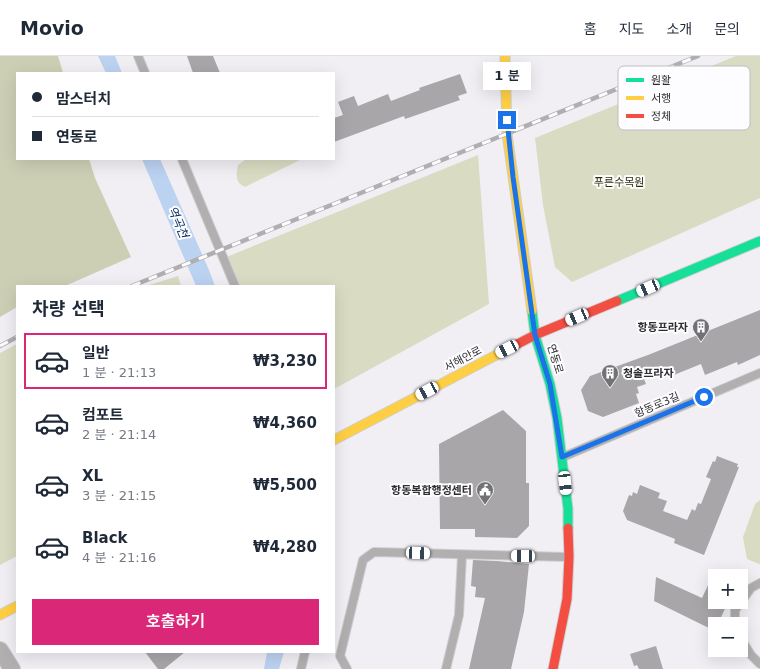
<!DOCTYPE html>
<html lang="ko">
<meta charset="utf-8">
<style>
body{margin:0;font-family:"DejaVu Sans","Noto Sans KR",sans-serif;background:#f2f2f3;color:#1f2937;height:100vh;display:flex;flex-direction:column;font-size:15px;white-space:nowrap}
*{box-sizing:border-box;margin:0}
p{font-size:13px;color:#747a83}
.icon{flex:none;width:22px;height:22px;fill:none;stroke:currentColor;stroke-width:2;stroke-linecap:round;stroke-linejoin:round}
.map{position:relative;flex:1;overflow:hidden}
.sheet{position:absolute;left:16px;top:229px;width:319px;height:368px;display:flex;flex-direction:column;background:#fff;border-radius:0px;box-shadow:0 4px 16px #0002}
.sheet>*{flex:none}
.top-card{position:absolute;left:16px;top:16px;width:319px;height:88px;border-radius:0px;box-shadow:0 4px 16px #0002;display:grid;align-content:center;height:88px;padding:0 16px;background:#fff}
.tools{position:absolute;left:708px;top:513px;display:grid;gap:8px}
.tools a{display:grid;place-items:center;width:40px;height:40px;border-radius:0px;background:#fff;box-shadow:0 4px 16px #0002;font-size:20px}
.end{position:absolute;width:18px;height:18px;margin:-9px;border:5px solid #1a73e8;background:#fff;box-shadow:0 0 0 2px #fff}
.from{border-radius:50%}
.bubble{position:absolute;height:28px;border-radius:0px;background:#fff;box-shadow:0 4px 16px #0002;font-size:13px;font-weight:600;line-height:28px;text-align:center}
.car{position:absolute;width:12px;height:24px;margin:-12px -6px;border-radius:5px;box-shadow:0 0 3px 1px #0007;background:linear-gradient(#fff 24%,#345 0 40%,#fff 0 76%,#345 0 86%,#fff 0)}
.top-card b{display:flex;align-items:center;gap:14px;height:38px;font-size:15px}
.top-card b+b{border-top:1px solid #e0e1e3}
.top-card i{width:10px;height:10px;background:#1f2937}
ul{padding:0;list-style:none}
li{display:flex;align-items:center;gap:12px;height:56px;margin:0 8px 6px;padding:0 8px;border:2px solid transparent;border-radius:0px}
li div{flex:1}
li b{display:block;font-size:15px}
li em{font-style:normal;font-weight:600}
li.active{border-color:#db2777}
li>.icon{width:36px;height:36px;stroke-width:1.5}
h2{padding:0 16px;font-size:18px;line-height:48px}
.action{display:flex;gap:8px;margin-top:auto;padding:8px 16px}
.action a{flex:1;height:46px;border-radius:0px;background:#db2777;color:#fff;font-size:16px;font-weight:600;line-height:46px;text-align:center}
header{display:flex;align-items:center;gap:24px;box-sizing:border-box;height:56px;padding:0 20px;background:#fff;border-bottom:1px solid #e0e1e3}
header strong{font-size:19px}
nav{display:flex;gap:22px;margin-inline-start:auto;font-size:14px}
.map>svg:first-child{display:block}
.green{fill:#d9dbc2}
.forest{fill:#cdcfb5}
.water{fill:#bcd2f1}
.building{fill:#a8a6a8}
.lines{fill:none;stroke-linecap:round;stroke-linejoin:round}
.lane-casing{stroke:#cecdd0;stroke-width:10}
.street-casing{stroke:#cecdd0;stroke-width:18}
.fast-casing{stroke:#cecdd0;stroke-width:11}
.slow-casing{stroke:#cecdd0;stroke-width:11}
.jam-casing{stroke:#cecdd0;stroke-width:11}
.lane{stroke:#b1afb0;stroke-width:8}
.street{stroke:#b1afb0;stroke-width:16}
.fast{stroke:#16e098;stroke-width:9}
.slow{stroke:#ffcf43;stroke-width:9}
.jam{stroke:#f24e42;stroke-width:9}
.rail-casing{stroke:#b0aeb0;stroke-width:4.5}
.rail{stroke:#fdfcfe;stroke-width:3;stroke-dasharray:9;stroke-linecap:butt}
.route{stroke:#1a73e8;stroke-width:5}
.labels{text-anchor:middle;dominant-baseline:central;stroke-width:4;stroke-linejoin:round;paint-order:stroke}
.park-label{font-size:11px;fill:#2f320a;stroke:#fdfcfe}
.poi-label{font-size:11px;font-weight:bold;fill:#2e2d30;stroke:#fdfcfe;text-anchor:end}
.street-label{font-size:11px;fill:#2e2d30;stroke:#fdfcfe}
.water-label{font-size:12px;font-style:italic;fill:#022d5e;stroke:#fdfcfe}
.key{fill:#fdfcfe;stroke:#bfbec0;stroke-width:1}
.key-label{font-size:11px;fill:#2e2d30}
</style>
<header>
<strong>Movio</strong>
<nav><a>홈</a><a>지도</a><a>소개</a><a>문의</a></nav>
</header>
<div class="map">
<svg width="760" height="613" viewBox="0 0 760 613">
<rect width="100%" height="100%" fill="#f1eff4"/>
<path class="green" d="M736 0H760V142L572 226 555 211 543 149 535 82Z
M478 99 489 248 334 333V230H231L219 200H229Z
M246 103H302L245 131C235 126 236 119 238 109Z
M178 220 181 230H146Z
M17 288V500L0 509V297Z
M760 444V508H759L747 503 743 481 755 448Z"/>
<path class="forest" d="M0 0H58L63 17H17V103H89L95 122 131 201 65 230H17V251L0 261Z"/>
<path class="water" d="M98 0H115L122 17H106Z
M142 103H160L209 214 215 230H196Z
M267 596H284L279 613H264Z"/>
<path class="building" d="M187 0H213L220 17H193Z
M460 18 467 37 458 40 460 44 405 63 404 60 334 86V62L343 59 338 46 354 40 358 50 388 38 391 45 420 34 419 32Z
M760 254V299L738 309 737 306 705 319 701 308 669 321 666 314 644 323 646 328 637 331 639 337 636 338 639 347 603 361 588 355 581 334 590 320 648 299Z
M503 354 526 375V427H529V470L517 482 475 481V473H440L439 388Z
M717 400 738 408 737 411H739L704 499 674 487 675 483 627 464 623 455 629 439 632 440 633 436 637 438 640 429 660 437 658 442 667 445 663 455 687 464 692 453 695 455 698 447 701 448 711 423 706 421 713 405 715 406Z
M473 504 497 505 529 508 524 556 511 613H469L485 542 475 541 476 531 471 530Z
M715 514V546H728L718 568H715V575L654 545 656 521 702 542Z
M656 590 663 613H639L637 609 634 610 630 598Z
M145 596H185L164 613H158Z"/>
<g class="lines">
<g class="lane-casing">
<path id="lane" d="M138 0 145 17
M182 103 235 230
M563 401 760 317
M741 546 751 532 760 527
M735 568V554L741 546
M741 583 751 599 760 608
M301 613 305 596
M347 613 340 600 363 504 374 496 568 501
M446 613 459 559 462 499"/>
</g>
<g class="street-casing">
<path id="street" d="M0 594 12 613"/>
</g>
<g class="fast-casing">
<path id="fast" d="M617 245 760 185
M532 255 535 279 550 328 557 362 568 453V472"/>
</g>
<g class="slow-casing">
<path id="slow" d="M505 0 507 78 532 255
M334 384 502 296
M0 559 17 550"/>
</g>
<g class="jam-casing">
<path id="jam" d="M502 296 535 279 617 245
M553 613 567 543 569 501 568 472"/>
</g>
<use href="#lane" class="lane"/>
<use href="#street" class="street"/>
<use href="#fast" class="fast"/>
<use href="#slow" class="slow"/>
<use href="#jam" class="jam"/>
<g class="rail-casing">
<path id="rail" d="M132 230 698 0
M0 290 17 281"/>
</g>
<use href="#rail" class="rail"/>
</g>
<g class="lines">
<path class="route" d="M507 64 513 121 535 279 550 328 562 401 704 341"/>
</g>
<defs>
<g id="building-pin" transform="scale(0.9)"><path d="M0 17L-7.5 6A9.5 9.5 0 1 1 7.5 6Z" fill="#727175" stroke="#fdfcfe"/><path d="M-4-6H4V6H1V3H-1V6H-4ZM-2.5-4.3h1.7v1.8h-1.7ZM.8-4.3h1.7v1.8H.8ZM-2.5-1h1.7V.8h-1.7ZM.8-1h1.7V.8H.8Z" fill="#fff"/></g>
<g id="civic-pin" transform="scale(0.9)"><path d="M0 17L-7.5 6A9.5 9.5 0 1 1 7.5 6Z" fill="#727175" stroke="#fdfcfe"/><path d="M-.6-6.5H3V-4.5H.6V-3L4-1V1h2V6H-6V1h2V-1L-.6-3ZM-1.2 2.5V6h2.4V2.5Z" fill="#fff"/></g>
</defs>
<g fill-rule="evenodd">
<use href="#building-pin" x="701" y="271"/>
<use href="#building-pin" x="610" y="317"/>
<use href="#civic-pin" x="485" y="434"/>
</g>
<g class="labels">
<g class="park-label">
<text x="619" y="126">푸른수목원</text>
</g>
<g class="poi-label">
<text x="688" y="271">항동프라자</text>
<text x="623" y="317" text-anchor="start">청솔프라자</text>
<text x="472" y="434">항동복합행정센터</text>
</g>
<g class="street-label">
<text transform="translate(463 303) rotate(-28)">서해안로</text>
<text transform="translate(555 303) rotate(73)">연동로</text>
<text transform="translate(657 349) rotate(-23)">항동로3길</text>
</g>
<g class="water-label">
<text transform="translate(178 166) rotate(67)">역곡천</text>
</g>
</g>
<rect x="618" y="10" width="132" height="64" rx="6" class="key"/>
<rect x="626" y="22" width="18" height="4" fill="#16e098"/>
<rect x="626" y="40" width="18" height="4" fill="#ffcf43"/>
<rect x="626" y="58" width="18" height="4" fill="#f24e42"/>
<g class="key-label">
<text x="651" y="28">원활</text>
<text x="651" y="46">서행</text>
<text x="651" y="64">정체</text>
</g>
</svg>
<div class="tools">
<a>+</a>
<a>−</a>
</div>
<i class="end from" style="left:704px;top:341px"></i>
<i class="end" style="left:507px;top:64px"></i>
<div class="bubble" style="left:483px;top:6px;width:48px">1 분</div>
<i class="car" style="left:648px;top:232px;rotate:247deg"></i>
<i class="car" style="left:577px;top:261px;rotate:247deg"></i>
<i class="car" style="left:507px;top:293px;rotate:243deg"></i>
<i class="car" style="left:427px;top:335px;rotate:242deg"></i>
<i class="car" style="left:565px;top:427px;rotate:174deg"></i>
<i class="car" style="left:418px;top:497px;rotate:92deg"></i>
<i class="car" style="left:523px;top:500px;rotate:271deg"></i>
<div class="top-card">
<b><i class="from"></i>맘스터치</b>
<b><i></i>연동로</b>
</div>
<section class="sheet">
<h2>차량 선택</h2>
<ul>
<li class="active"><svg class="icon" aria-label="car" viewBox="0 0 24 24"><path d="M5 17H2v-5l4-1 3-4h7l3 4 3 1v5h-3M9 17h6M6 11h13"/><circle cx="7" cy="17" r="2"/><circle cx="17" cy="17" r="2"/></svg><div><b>일반</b><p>1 분 · 21:13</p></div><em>₩3,230</em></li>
<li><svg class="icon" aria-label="car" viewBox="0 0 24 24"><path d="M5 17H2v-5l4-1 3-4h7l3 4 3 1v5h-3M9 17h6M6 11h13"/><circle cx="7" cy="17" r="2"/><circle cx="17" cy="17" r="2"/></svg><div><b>컴포트</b><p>2 분 · 21:14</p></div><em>₩4,360</em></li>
<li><svg class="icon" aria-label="car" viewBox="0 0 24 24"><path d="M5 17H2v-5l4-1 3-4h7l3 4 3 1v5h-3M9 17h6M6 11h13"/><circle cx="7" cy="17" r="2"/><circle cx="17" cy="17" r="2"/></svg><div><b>XL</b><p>3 분 · 21:15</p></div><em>₩5,500</em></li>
<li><svg class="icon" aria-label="car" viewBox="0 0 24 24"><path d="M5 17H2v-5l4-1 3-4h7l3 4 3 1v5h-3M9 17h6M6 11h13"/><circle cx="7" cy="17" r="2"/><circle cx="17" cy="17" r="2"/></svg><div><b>Black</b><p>4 분 · 21:16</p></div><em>₩4,280</em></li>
</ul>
<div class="action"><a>호출하기</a></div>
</section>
</div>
